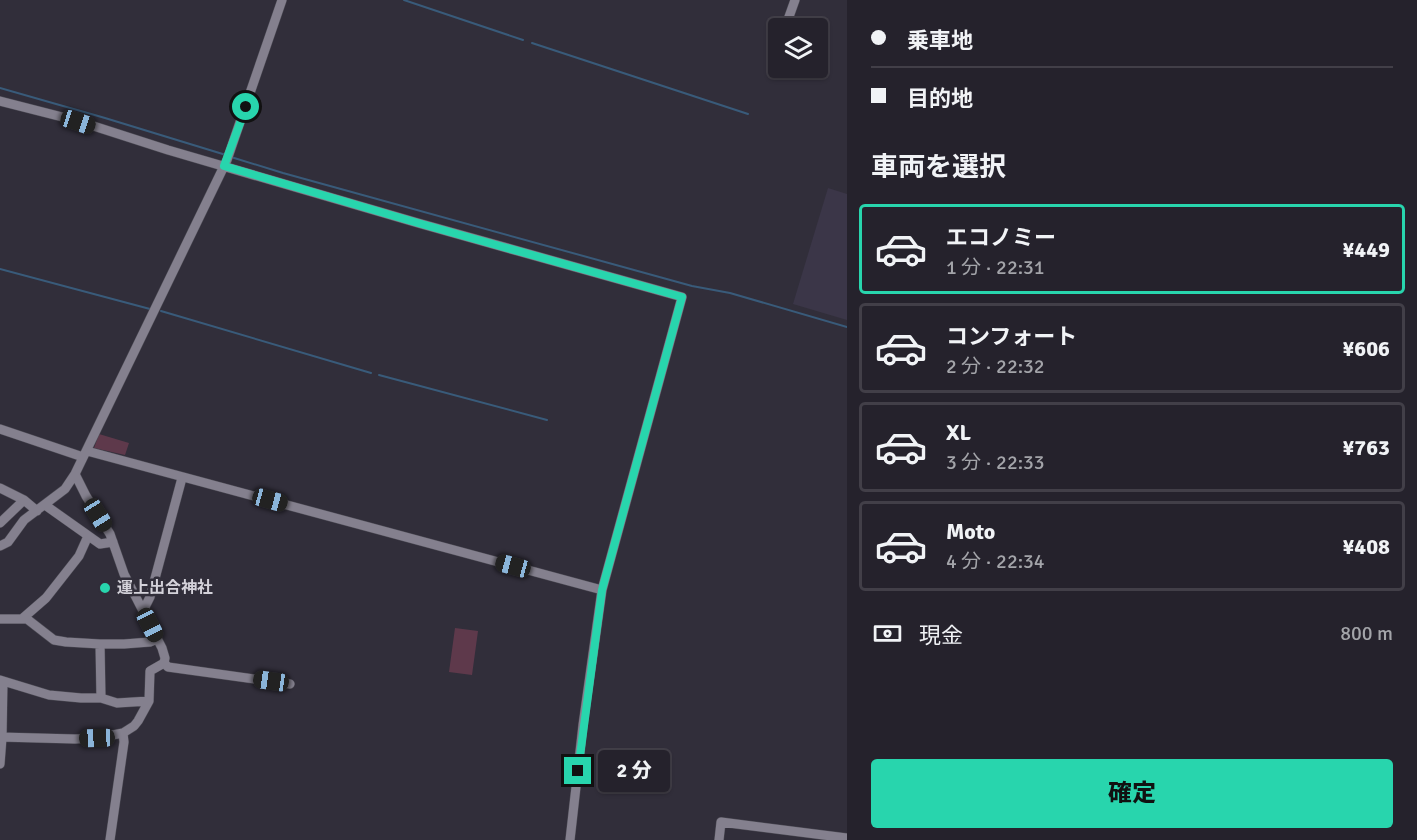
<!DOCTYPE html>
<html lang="ja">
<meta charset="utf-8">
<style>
body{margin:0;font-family:Signika,"Noto Sans JP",sans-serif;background:#312f38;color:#f1f3f6;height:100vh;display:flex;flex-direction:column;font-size:22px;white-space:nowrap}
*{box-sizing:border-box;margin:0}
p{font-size:20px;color:#a3a4a9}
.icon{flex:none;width:33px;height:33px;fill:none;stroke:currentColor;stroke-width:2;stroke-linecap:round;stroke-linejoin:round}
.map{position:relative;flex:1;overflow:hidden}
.side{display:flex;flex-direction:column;background:#25222c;width:570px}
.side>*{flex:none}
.banner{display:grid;align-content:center;height:132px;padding:0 24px;background:#25222c}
.buttons{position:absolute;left:768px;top:18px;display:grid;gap:12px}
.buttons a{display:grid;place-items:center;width:60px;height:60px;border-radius:6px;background:#25222c;box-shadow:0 2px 4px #0004,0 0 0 2px #423f48;font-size:30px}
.end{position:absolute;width:27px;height:27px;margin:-14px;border:8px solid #28d5ad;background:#111;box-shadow:0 0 0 3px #111}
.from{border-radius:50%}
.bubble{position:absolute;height:42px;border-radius:6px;background:#25222c;box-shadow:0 2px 4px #0004,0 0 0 2px #423f48;font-size:20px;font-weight:800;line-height:42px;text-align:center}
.car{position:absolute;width:18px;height:36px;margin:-18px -9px;border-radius:8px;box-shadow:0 0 4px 2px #0007;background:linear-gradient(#222 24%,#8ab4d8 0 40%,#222 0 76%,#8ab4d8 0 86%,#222 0)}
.banner b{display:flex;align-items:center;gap:21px;height:57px;font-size:22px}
.banner b+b{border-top:2px solid #423f48}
.banner i{width:15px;height:15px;background:#f1f3f6}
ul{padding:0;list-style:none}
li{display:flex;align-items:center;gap:18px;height:90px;margin:0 12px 9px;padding:0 12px;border:3px solid #423f48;border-radius:6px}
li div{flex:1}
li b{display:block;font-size:22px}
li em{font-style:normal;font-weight:800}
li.current{border-color:#28d5ad}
li>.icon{width:54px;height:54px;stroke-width:1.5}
h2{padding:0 24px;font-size:27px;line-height:72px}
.pay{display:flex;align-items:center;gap:15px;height:66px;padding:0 24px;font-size:22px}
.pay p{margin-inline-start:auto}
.action{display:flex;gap:12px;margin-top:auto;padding:12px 24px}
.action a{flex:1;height:69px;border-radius:6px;background:#28d5ad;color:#111;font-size:24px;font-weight:800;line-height:69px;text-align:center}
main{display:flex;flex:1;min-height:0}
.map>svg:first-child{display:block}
.built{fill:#3b3648}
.green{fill:#5e394b}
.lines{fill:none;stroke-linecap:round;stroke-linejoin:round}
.stream{stroke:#395b7a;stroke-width:2}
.minor-casing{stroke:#4d4b55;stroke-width:10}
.minor{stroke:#84808e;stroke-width:9}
.route{stroke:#28d5ad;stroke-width:8}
.poi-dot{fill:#28d5ad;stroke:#312e3a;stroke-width:2}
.labels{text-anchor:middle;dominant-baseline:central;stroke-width:5;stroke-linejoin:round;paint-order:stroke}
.poi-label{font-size:16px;font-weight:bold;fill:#d4d2da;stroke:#312e3a;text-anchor:start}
</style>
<main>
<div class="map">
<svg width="847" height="840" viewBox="0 0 847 840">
<rect width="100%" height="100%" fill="#312e3a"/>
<path class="built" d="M828 188 847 194V320L793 304Z"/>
<path class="green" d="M99 434 129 443 125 455 94 448Z
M455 628 478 631 472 675 449 672Z"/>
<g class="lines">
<path class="stream" d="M404 0 523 40
M532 43 748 114
M0 88 105 118 226 155
M231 157 283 173 692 286 730 293 847 327
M0 269 150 309
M161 311 371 373
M379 375 547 420"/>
<g class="minor-casing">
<path id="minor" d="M785 28 795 0
M0 101 78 121 168 150 418 223 682 297 602 590 583 725 570 840
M0 429 83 457
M87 451 602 590
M75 474 86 496 110 534 124 574 162 648 165 658 164 663
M0 488 24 500 37 511
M45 505 100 544 113 542
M0 523 24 500
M0 546 8 542 24 520 65 489 75 474 227 160 282 0
M143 611 150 597 182 478
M23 618 46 598 79 556 88 536
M0 619H27L54 640 66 642 100 644H124L150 642 157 639
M100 644 101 698
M164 663 168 667 290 684
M0 680 49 695 81 698H101L117 703 149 701
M0 737 75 739 97 738 123 733 134 726 138 721 149 701 150 671 164 663
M0 764 2 738 3 681
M110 840 124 742 123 733
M719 840 721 822 847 838"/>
</g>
<use href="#minor" class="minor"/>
</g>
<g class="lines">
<path class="route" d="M246 107 224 166 418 223 682 297 602 590 578 771"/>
</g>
<circle class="poi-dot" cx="105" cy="588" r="6"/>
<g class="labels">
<g class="poi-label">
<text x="117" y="588">運上出合神社</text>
</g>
</g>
</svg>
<div class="buttons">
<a><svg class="icon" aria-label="layers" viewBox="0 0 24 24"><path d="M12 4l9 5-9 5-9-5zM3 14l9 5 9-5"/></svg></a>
</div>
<i class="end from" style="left:246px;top:107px"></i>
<i class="end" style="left:578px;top:771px"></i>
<div class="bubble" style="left:598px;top:750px;width:72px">2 分</div>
<i class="car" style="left:78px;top:122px;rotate:108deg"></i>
<i class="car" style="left:270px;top:500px;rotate:105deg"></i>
<i class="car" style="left:98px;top:515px;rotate:148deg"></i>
<i class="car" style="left:513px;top:566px;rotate:285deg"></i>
<i class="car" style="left:150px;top:625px;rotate:153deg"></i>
<i class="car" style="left:271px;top:681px;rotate:278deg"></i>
<i class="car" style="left:97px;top:738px;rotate:268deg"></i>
</div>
<section class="side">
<div class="banner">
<b><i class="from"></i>乗車地</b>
<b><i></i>目的地</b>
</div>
<h2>車両を選択</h2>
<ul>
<li class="current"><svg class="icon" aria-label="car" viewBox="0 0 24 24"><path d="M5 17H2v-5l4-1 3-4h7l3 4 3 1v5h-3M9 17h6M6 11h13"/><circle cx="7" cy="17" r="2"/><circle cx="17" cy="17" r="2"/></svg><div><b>エコノミー</b><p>1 分 · 22:31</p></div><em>¥449</em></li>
<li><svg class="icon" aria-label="car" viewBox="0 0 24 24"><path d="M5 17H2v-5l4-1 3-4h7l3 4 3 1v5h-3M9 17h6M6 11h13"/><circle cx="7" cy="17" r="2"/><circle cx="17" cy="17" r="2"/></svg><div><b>コンフォート</b><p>2 分 · 22:32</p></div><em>¥606</em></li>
<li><svg class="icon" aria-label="car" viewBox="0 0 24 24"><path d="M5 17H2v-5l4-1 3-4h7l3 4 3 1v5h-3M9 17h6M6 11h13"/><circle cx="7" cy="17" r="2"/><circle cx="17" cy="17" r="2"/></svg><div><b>XL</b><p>3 分 · 22:33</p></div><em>¥763</em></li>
<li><svg class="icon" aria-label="car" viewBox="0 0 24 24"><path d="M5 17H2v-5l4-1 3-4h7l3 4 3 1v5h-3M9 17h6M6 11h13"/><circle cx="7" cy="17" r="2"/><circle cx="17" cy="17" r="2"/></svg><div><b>Moto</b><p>4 分 · 22:34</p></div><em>¥408</em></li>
</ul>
<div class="pay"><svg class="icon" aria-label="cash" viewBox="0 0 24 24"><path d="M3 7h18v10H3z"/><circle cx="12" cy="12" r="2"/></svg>現金<p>800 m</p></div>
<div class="action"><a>確定</a></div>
</section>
</main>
